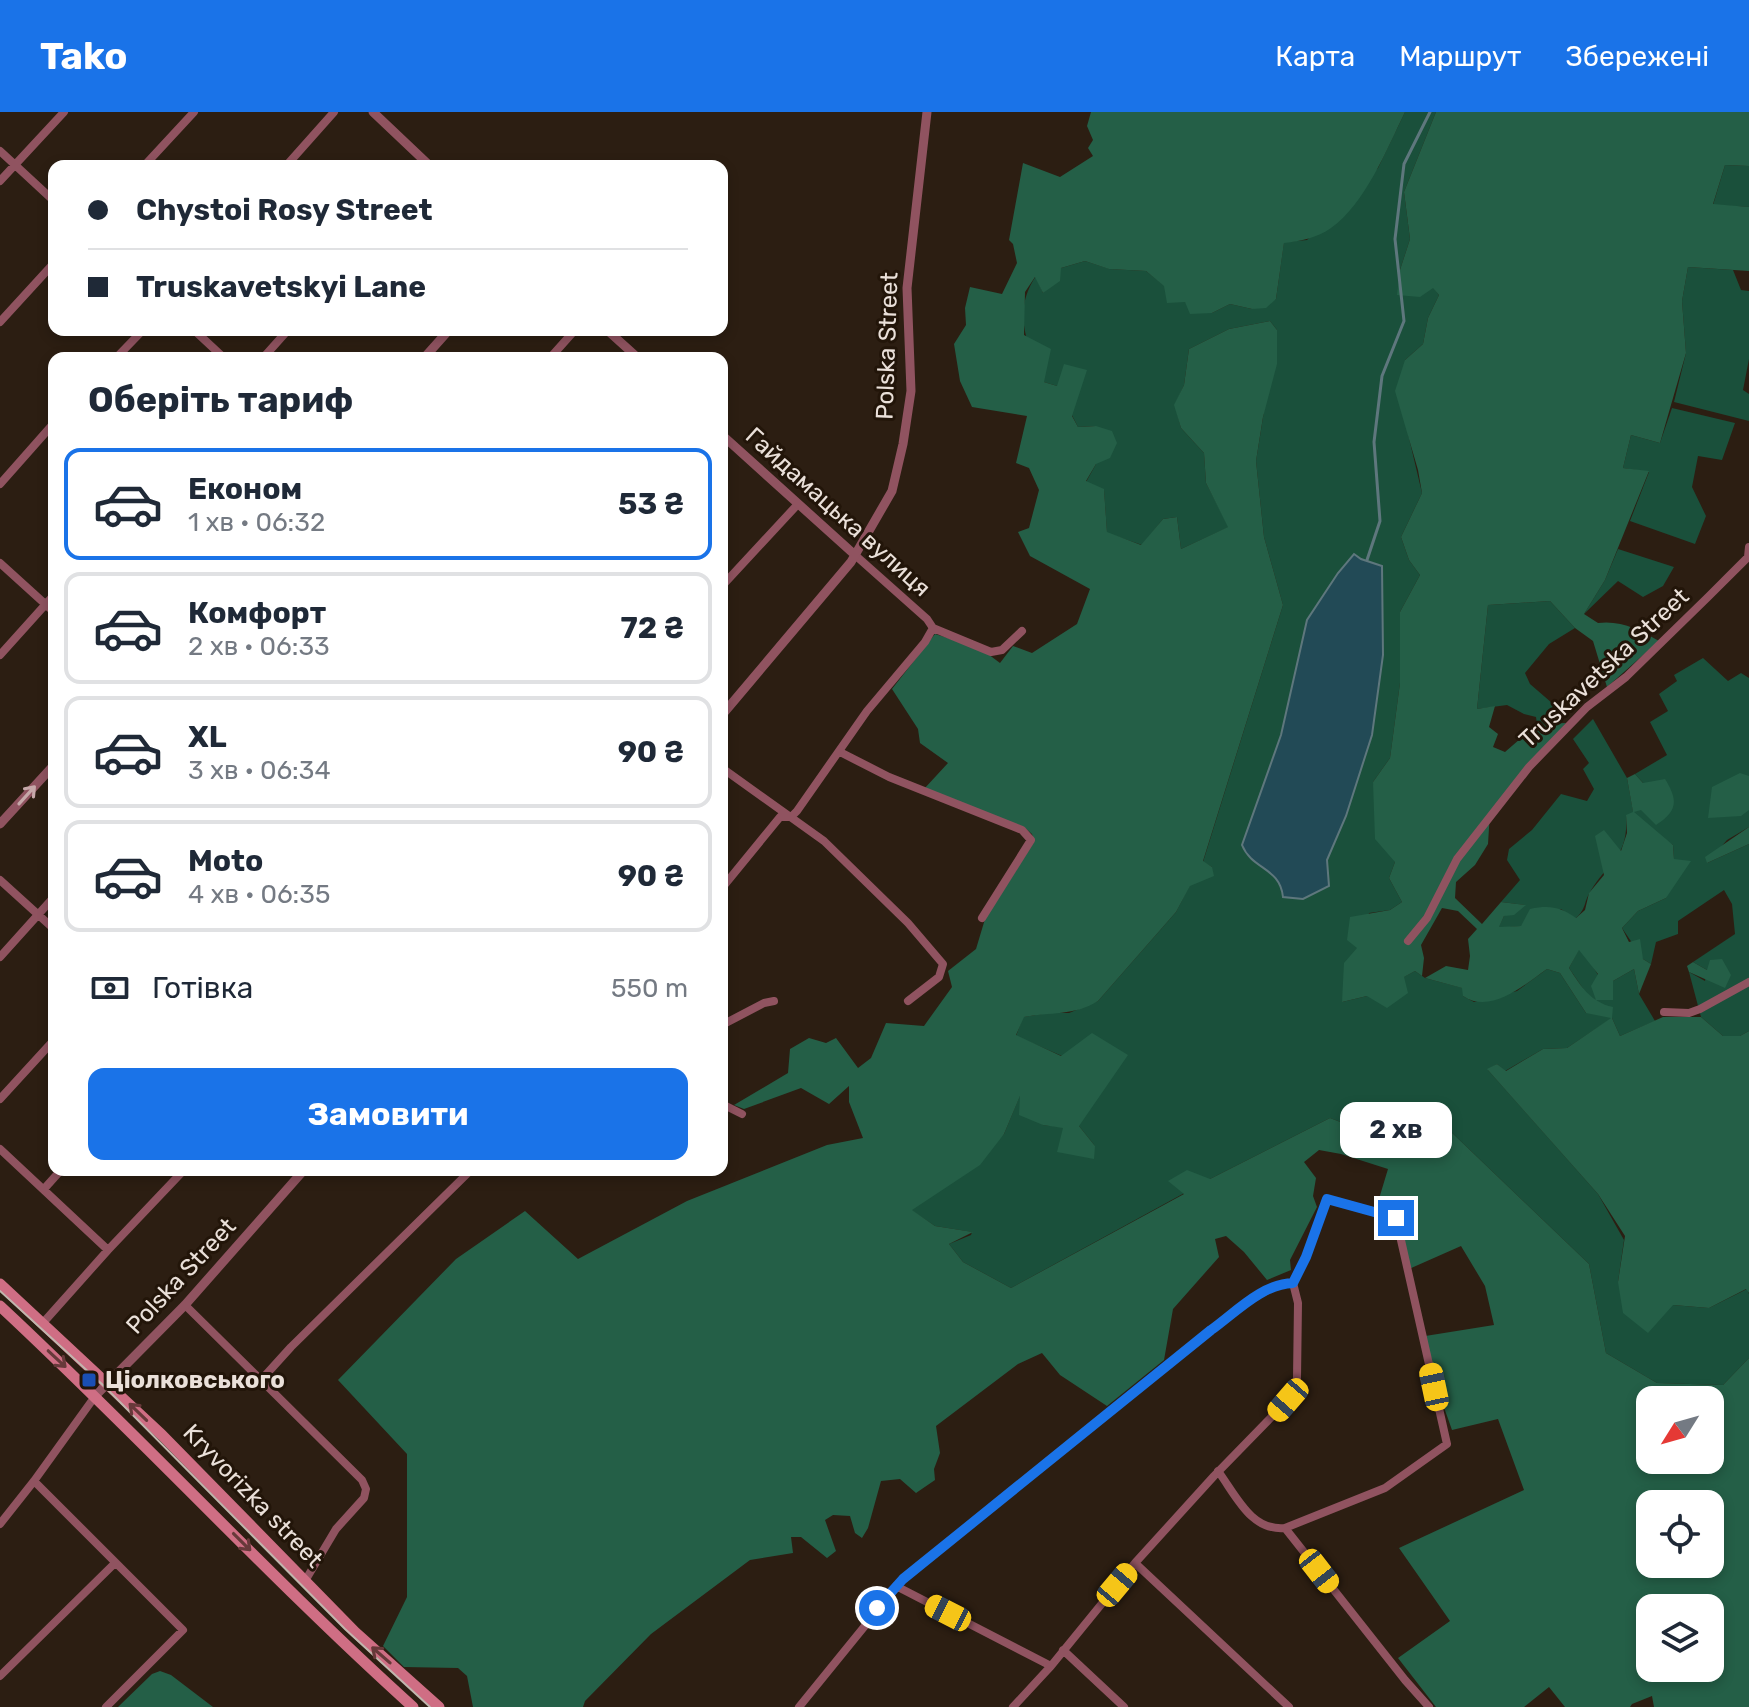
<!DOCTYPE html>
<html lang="uk">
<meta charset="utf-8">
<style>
body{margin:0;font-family:Rubik,sans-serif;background:#f6f6f7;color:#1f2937;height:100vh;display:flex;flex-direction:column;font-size:30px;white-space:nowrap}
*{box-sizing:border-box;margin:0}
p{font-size:26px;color:#747a83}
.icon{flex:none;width:44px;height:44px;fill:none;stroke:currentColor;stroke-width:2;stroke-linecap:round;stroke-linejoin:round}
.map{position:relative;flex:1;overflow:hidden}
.sheet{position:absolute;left:48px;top:240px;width:680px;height:824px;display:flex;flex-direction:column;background:#fff;border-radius:16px;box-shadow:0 4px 12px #0003}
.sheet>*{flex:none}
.guide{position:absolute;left:48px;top:48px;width:680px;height:176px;border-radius:16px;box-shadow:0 4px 12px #0003;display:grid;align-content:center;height:176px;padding:0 40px;background:#fff}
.needle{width:52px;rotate:233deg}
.fabs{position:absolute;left:1636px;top:1274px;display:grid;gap:16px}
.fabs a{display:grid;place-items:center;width:88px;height:88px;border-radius:16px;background:#fff;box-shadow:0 4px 12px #0003;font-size:40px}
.end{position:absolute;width:36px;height:36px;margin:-18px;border:10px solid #1a73e8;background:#fff;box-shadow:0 0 0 4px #fff}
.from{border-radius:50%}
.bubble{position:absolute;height:56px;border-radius:16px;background:#fff;box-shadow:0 4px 12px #0003;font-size:26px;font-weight:700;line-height:56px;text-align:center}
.car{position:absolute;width:24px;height:48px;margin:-24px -12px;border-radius:10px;box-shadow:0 0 6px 2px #0007;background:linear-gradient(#f5c518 24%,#345 0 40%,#f5c518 0 76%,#345 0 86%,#f5c518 0)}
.guide b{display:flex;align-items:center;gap:28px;height:76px;font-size:30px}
.guide b+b{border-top:2px solid #e0e1e3}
.guide i{width:20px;height:20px;background:#1f2937}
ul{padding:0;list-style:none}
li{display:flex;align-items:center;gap:24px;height:112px;margin:0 16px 12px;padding:0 24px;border:4px solid #e0e1e3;border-radius:16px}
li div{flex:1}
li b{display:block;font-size:30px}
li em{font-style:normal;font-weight:700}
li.current{border-color:#1a73e8}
li>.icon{width:72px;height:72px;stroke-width:1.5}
h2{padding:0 40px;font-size:36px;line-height:96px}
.pay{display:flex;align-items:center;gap:20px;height:88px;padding:0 40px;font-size:30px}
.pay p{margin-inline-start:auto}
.action{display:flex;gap:16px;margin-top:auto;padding:16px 40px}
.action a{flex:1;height:92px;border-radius:16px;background:#1a73e8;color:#fff;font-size:32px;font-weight:700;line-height:92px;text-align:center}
header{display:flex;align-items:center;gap:48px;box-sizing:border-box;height:112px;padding:0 40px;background:#1a73e8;color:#fff}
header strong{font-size:38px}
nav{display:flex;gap:44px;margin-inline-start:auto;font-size:28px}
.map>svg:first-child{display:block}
.green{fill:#1a503b}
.forest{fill:#245f47;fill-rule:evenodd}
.water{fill:#224a56;stroke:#5e777d;stroke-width:2}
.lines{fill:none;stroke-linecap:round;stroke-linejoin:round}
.stream{stroke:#5e777d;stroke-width:3}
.minor{stroke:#905360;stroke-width:8}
.tertiary{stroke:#905360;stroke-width:9}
.secondary{stroke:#cf6e84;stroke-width:11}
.tram{stroke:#c1b6ae;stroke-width:2}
.oneway{stroke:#c6a8a9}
.oneway2{stroke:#67393a}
.route{stroke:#1a73e8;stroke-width:10}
.transit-dot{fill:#1a4fb4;stroke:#221509;stroke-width:3}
.labels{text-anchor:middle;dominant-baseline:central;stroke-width:6;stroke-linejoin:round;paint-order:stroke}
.street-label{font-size:24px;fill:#eae0d9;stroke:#221509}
.poi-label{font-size:24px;font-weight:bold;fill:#eae0d9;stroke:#221509;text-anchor:start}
</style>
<header>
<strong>Tako</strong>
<nav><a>Карта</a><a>Маршрут</a><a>Збережені</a></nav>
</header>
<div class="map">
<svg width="1749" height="1595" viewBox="0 0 1749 1595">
<rect width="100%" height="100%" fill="#2c1e12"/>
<path class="green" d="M1405 0H1436L1404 80 1410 127 1400 158 1433 175 1439 183 1428 206 1423 232 1405 248 1408 322 1422 381 1401 425 1409 448 1420 463 1400 500V571L1390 646 1373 670 1395 750 1389 766 1402 790 1390 798 1369 801 1342 890 1367 884 1415 859 1425 866 1463 876V884L1474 890 1517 879 1547 857 1560 861 1586 901 1600 892 1586 881 1569 856 1579 837 1590 850 1613 887V869L1634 857 1639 882 1655 909 1620 924 1612 906 1567 936 1543 937 1505 959 1497 952 1488 958 1598 1082 1624 1128 1618 1170 1673 1193 1709 1196 1747 1177 1749 1182V1246L1723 1273 1657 1271 1606 1241 1589 1152 1447 1016H1356L1330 1006 1210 1067 1011 1176 963 1150 949 1132 971 1123 972 1120 935 1114 911 1098 1004 1022 1021 981 1043 1013 1063 1015 1095 1034 1079 1014 1062 944 1016 924 1023 905 1049 901H1069L1098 889 1176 800 1190 773 1212 755 1203 750 1283 493 1264 425 1256 349 1277 218 1270 209 1229 217 1189 237 1184 273 1175 293 1181 316 1204 341 1206 371 1229 415 1181 437 1177 405 1163 407 1142 433 1107 421 1104 378 1086 370 1096 352 1095 314 1078 315 1057 274 1044 270C1028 234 1011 201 1036 164L1043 181 1061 156 1085 149 1110 157 1146 159 1185 190 1212 201 1230 192 1252 197 1276 187 1284 130 1307 128 1378 56Z
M1725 53 1749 54V95L1713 93Z
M1688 155 1733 158 1741 178 1749 179V247L1743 278 1749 282V309L1674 290 1686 241 1682 189Z
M1672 296 1735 311 1722 348 1698 344 1692 375 1706 404 1695 432 1630 409 1649 360 1623 356 1631 323 1660 331Z
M1618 437 1674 455 1663 474 1643 485 1618 469 1584 502 1605 468Z
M1550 489 1575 516 1549 532 1525 561 1530 572 1552 591 1556 612H1537L1536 605 1524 602 1507 593 1477 597 1488 493Z
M1703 546 1728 569 1741 561 1749 566V715L1727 728 1707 751 1749 732V919L1740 924H1723L1701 905 1689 860 1705 869 1707 858 1693 850 1735 822 1732 792 1724 778 1678 809V822L1656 830 1651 852 1643 847 1622 816 1638 799 1666 786 1674 747 1673 733 1626 703C1629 746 1608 749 1590 780 1583 792 1587 796 1575 807L1561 797 1521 814 1498 816 1504 804 1525 793 1501 790 1520 768 1507 748 1509 737 1532 718 1561 682 1587 689 1594 677 1583 657 1589 651 1573 627 1593 607 1627 666 1633 699 1651 672 1643 671 1635 662 1667 643 1650 610 1668 599 1659 582 1677 569 1674 563Z"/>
<path class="forest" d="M1091 0H1405C1387 37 1365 92 1331 116 1317 126 1301 129 1284 131L1276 187 1266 196 1252 197 1230 192 1212 201 1190 202 1185 190 1167 191 1164 174 1146 159 1109 157 1085 149 1061 156 1060 169 1043 181 1035 165 1025 180 1024 223 1051 237 1044 270 1057 274 1064 252 1087 258 1072 304 1078 315 1096 314 1112 319 1117 331 1110 346 1096 352 1086 369 1104 377 1107 420 1141 433 1163 407 1177 405 1181 437 1228 415 1206 371 1204 341 1181 316 1174 293 1184 273 1189 237 1229 217 1270 209 1277 218V252L1263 305 1256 349 1264 425 1283 493 1203 749 1212 755 1214 764 1190 774 1176 800 1098 889C1075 904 1049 900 1024 905L1016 923 1061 944 1092 921 1128 943 1079 1014 1095 1034 1094 1047 1057 1040 1063 1016 1043 1013 1019 1003 1020 984 1004 1022 980 1053 912 1098 935 1114 973 1120 949 1132 963 1150 1011 1176 1184 1082 1168 1069 1187 1058 1210 1067 1330 1006 1356 1016H1447L1589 1152 1606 1241 1657 1271 1723 1273 1749 1246V1595H1654L1652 1584 1632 1592 1630 1595H1565L1549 1575 1524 1595H1436L1398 1546 1450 1509 1399 1436 1524 1378 1498 1307 1452 1318 1419 1225 1494 1213 1485 1174 1461 1134 1409 1157 1396 1106 1375 1100 1388 1057 1341 1042 1319 1038 1304 1050 1316 1066 1313 1084 1317 1095 1290 1148 1291 1158 1267 1168 1244 1140 1226 1124 1215 1127 1219 1145 1173 1197 1164 1248 1107 1294 1060 1263 1042 1241 1018 1252 936 1314 940 1341 934 1357 935 1368 916 1381 900 1367 881 1369 868 1416 862 1426 855 1421 850 1404 833 1403 825 1408 836 1439 827 1446 801 1425H791L793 1441 750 1448 651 1522 585 1589 583 1595H473L467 1564 458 1556 404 1555 383 1534 407 1485V1342L338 1268 456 1147 525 1099 578 1147 687 1089 827 1033 863 1026 849 990V974L829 992 801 976 744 997 734 993 788 961 790 937 809 926 826 931 836 926 858 956 871 946 886 911 924 914 952 875 948 859 976 837 985 807 1034 730 1032 722 1024 715 924 677 948 651 920 631 918 617 892 577 935 522 980 536 1000 551 1013 534 1032 541 1077 512 1090 477 1030 444 1018 420 1029 416 1039 378 1029 356 1016 351 1027 304 972 295 960 269 954 232 966 213 965 196 970 175 1002 182 1017 151 1013 132 1009 128 1023 51 1060 65 1093 44 1088 36 1093 28 1087 14ZM1650 1288H1710V1348H1650ZM1650 1392H1710V1452H1650ZM1650 1496H1710V1556H1650Z
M1436 0H1749V54L1725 53 1713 92 1749 95V159L1688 155 1682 189 1686 241 1660 331 1631 323 1623 356 1649 359 1605 468 1584 502 1598 511C1621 508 1640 518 1659 529L1607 575 1593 529 1575 516 1550 489 1488 493 1477 597 1495 594 1489 615 1498 622 1493 635 1505 640 1537 612 1566 611 1490 700 1488 732 1475 753 1456 770 1455 786 1482 812 1501 790 1526 793 1514 803 1504 804 1499 815 1521 814 1530 797C1550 793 1560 795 1576 806L1585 798 1589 781 1604 763 1595 724 1604 718 1621 739 1627 721 1626 703 1633 700 1627 666 1635 662 1643 671 1665 667C1678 688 1678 699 1656 713L1641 698 1634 700 1673 733 1674 747 1691 749 1666 786 1638 799 1622 816 1629 830 1640 827 1643 847 1651 852 1639 882 1634 857 1613 869V888H1596L1591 874 1598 862 1579 838 1569 856C1581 874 1590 890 1613 895L1612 906 1620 924 1663 905H1701L1723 924H1740L1749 919V1181L1746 1177 1709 1196 1673 1193 1648 1221 1623 1201 1618 1170 1625 1124 1598 1082 1487 957 1497 952 1506 959 1543 937 1567 936 1611 906 1586 901 1560 861 1547 857C1524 873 1491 903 1463 884L1462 876 1425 866 1446 854 1468 858 1470 844 1468 827 1477 817 1458 799 1442 796 1421 833 1424 846 1422 864 1415 859 1404 865 1408 881 1387 896 1367 884 1342 890 1344 851 1357 836 1347 828 1350 805 1390 798 1402 790 1389 766 1395 750 1375 727 1373 670 1390 646 1400 571V500L1420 463 1409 448 1401 425 1422 381 1418 358 1395 279 1405 248 1423 232 1428 206 1439 183 1433 176 1420 185 1397 183 1400 158 1410 127 1404 80Z
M1740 661 1749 664V698L1741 704 1708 706 1712 675Z
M1749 715V732L1707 751 1705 745Z
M1722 847 1731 863 1725 876 1689 860 1687 854 1693 850 1707 858 1710 848Z
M160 1559 171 1563 213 1595H118L152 1562Z"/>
<path class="water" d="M1354 442 1361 447 1382 454 1383 543 1372 623 1346 704 1327 748 1329 774 1303 787 1283 785C1280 755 1252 758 1242 733L1281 623 1307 508 1338 461Z"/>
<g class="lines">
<path class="stream" d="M1367 448 1380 409 1374 330 1382 264 1404 209 1395 127 1404 52 1430 0"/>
<path class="minor" d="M0 39 54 89
M144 54 194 0
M286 54 334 0
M0 69 64 0
M0 210 54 151
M194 218 224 246
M116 246 143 218
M263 246 288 218
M550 246 575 218
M0 372 54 311
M0 451 54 500
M722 474 798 392
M933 516 991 540 1002 538 1022 519
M0 543 54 483
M840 640 889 665 1022 718 1031 728 982 806
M722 656 824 729 908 811 943 852 939 865 908 889
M0 768 54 817
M722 776 780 705H791L797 699 867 599 925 530 933 516 927 507 855 443
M1408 829 1427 806 1457 747 1529 655 1587 595 1626 565 1708 485 1748 445 1749 435
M0 845 54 785
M1664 900 1689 901 1700 897 1749 870
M722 913 764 891 774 889
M0 987 54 928
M722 992 742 1002
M0 1037 108 1138
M44 1077 61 1058
M185 1193 362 1368 366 1377 364 1386 336 1417 305 1469
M42 1212 108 1138 184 1058
M262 1267 291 1235 471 1058
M34 1369 183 1518 106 1595
M0 1412 34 1369 96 1283
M1285 1416 1405 1568 1429 1595
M1135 1451 1289 1595
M896 1474 1051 1554
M1063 1538 1124 1595
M0 1564 114 1452
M799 1595 903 1467 1211 1218C1236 1200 1262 1173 1293 1171
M1013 1595 1051 1554 1135 1451 1214 1364 1288 1288 1297 1266 1298 1191 1293 1171 1306 1145 1327 1087 1396 1106 1447 1332 1385 1376 1285 1416C1251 1419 1237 1385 1218 1359"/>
<path class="tertiary" d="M373 0 430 54
M607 218 638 246
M424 246 449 218
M722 323 855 443
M722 603 851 450 892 379 903 332 911 279 907 176 927 0
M0 712 54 653
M96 1283 185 1193 304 1058"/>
<path class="secondary" d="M0 1172 162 1323 355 1520 439 1595
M0 1194C141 1325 271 1467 413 1595"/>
<path class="tram" d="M0 1179 104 1274 345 1517 430 1595"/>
</g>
<defs><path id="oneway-shaft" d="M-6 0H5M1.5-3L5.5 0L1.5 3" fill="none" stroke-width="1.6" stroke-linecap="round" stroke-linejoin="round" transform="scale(2)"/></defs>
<use class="oneway" href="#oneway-shaft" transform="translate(27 683) rotate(-48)"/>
<g class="oneway2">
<use href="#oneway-shaft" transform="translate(57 1247) rotate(43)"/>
<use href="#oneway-shaft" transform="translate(138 1300) rotate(-136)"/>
<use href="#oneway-shaft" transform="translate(242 1430) rotate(45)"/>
<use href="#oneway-shaft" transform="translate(381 1543) rotate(-139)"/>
</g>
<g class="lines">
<path class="route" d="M877 1496 903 1467 1211 1218C1236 1200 1262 1172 1293 1171L1306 1145 1327 1087 1396 1106"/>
</g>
<rect class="transit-dot" x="81" y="1260" width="16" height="16" rx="4"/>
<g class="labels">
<g class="street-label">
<text transform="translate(887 234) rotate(-88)">Polska Street</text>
<text transform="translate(838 400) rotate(42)">Гайдамацька вулиця</text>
<text transform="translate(1604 556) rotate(-43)">Truskavetska Street</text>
<text transform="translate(181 1164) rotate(-47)">Polska Street</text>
<text transform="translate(253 1384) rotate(46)">Kryvorizka street</text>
</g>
<g class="poi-label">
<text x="105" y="1268">Ціолковського</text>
</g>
</g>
</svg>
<div class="fabs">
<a><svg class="needle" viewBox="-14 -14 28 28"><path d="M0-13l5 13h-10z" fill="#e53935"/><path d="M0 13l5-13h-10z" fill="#747a83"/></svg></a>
<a><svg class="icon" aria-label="locate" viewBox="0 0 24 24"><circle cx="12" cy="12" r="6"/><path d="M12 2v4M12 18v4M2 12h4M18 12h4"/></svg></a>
<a><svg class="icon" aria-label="layers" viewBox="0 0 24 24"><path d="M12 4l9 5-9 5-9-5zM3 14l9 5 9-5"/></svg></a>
</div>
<i class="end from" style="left:877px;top:1496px"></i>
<i class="end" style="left:1396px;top:1106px"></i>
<div class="bubble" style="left:1340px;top:990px;width:112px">2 хв</div>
<i class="car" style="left:1434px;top:1275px;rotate:348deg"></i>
<i class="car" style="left:1288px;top:1288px;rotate:221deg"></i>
<i class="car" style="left:1319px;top:1459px;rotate:142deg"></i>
<i class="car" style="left:1117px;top:1473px;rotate:40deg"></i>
<i class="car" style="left:948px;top:1501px;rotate:297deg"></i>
<div class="guide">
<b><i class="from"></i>Chystoi Rosy Street</b>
<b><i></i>Truskavetskyi Lane</b>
</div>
<section class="sheet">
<h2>Оберіть тариф</h2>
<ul>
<li class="current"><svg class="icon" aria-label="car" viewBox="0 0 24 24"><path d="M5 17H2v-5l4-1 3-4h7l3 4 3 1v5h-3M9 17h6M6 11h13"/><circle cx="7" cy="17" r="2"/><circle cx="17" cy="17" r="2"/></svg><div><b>Економ</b><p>1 хв · 06:32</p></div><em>53 ₴</em></li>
<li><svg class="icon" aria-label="car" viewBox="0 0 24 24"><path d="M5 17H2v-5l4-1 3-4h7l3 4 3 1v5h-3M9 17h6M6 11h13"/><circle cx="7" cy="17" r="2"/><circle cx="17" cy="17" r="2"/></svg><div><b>Комфорт</b><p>2 хв · 06:33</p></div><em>72 ₴</em></li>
<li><svg class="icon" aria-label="car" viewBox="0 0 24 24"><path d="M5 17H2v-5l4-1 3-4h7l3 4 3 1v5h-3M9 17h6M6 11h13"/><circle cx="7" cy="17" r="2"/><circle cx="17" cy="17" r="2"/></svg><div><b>XL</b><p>3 хв · 06:34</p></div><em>90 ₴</em></li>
<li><svg class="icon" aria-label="car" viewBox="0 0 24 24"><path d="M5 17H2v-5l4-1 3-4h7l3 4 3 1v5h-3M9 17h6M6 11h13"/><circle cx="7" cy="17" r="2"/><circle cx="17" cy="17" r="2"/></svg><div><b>Moto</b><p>4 хв · 06:35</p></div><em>90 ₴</em></li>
</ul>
<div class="pay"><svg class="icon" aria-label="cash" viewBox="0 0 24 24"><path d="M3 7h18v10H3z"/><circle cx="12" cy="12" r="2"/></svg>Готівка<p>550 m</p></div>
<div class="action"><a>Замовити</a></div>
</section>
</div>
